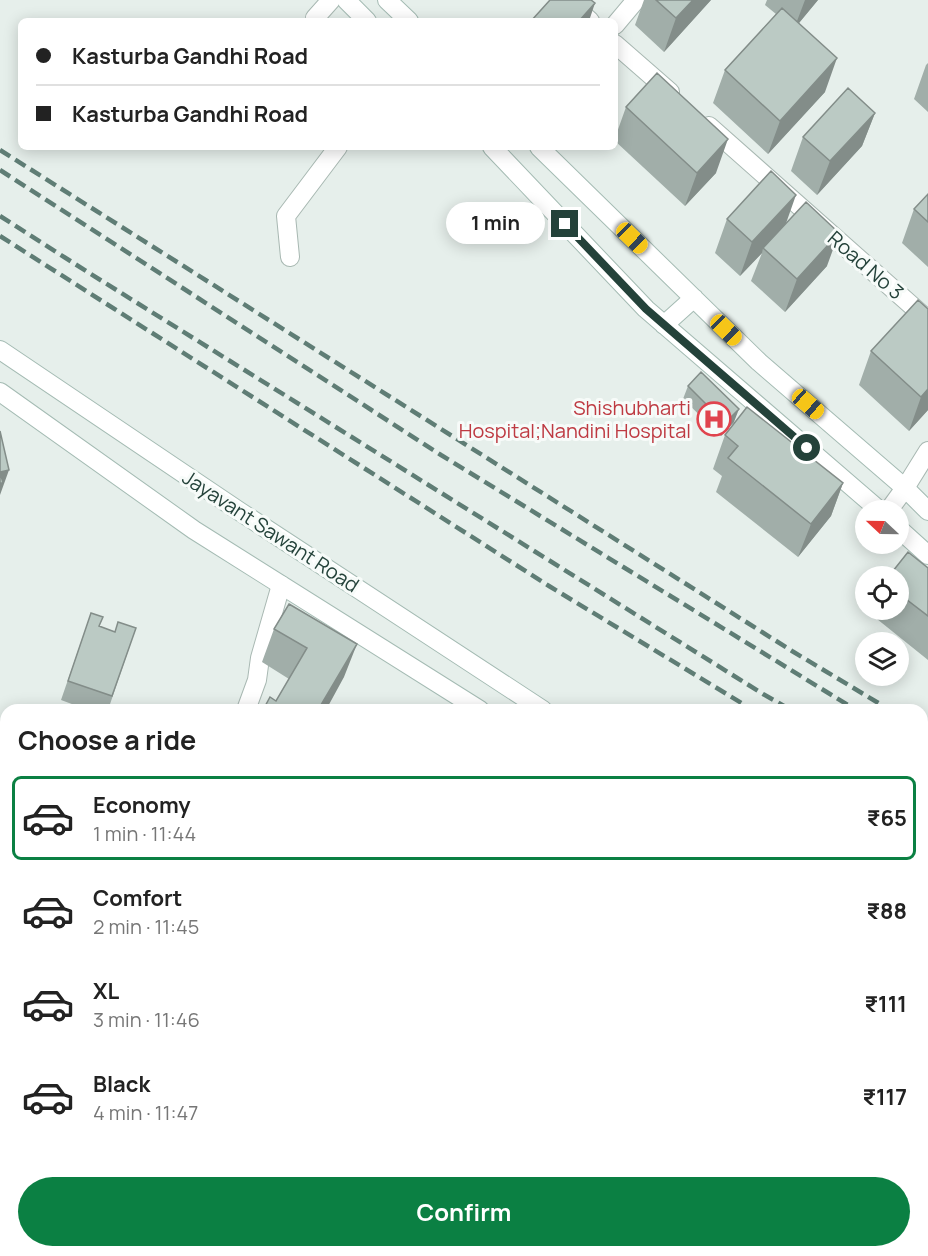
<!DOCTYPE html>
<meta charset="utf-8">
<style>
body{margin:0;font-family:Manrope,sans-serif;background:#f2f2f2;color:#222;height:100vh;display:flex;flex-direction:column;font-size:22px;white-space:nowrap}
*{box-sizing:border-box;margin:0}
p{font-size:20px;color:#767676}
.icon{flex:none;width:33px;height:33px;fill:none;stroke:currentColor;stroke-width:2;stroke-linecap:round;stroke-linejoin:round}
.map{position:relative;flex:1;overflow:hidden}
.panel{position:absolute;left:0px;top:704px;width:928px;height:554px;display:flex;flex-direction:column;background:#fff;border-radius:18px 18px 0 0;box-shadow:0 3px 15px #0003}
.panel>*{flex:none}
.guide{position:absolute;left:18px;top:18px;width:600px;height:132px;border-radius:9px;box-shadow:0 3px 15px #0003;display:grid;align-content:center;height:132px;padding:0 18px;background:#fff}
.needle{width:39px;rotate:292deg}
.fabs{position:absolute;left:855px;top:500px;display:grid;gap:12px}
.fabs a{display:grid;place-items:center;width:54px;height:54px;border-radius:50%;background:#fff;box-shadow:0 3px 15px #0003;font-size:30px}
.end{position:absolute;width:27px;height:27px;margin:-14px;border:8px solid #24423a;background:#fff;box-shadow:0 0 0 3px #fff}
.from{border-radius:50%}
.bubble{position:absolute;height:42px;border-radius:21px;background:#fff;box-shadow:0 3px 15px #0003;font-size:20px;font-weight:700;line-height:42px;text-align:center}
.car{position:absolute;width:18px;height:36px;margin:-18px -9px;border-radius:8px;box-shadow:0 0 4px 2px #0007;background:linear-gradient(#f5c518 24%,#345 0 40%,#f5c518 0 76%,#345 0 86%,#f5c518 0)}
.guide b{display:flex;align-items:center;gap:21px;height:57px;font-size:22px}
.guide b+b{border-top:2px solid #e0e0e0}
.guide i{width:15px;height:15px;background:#222}
ul{padding:0;list-style:none}
li{display:flex;align-items:center;gap:18px;height:84px;margin:0 12px 9px;padding:0 6px;border:3px solid transparent;border-radius:9px}
li div{flex:1}
li b{display:block;font-size:22px}
li em{font-style:normal;font-weight:700}
li.current{border-color:#0b8043}
li>.icon{width:54px;height:54px;stroke-width:1.5}
h2{padding:0 18px;font-size:27px;line-height:72px}
.button{display:flex;gap:12px;margin-top:auto;padding:12px 18px}
.button a{flex:1;height:69px;border-radius:36px;background:#0b8043;color:#fff;font-size:24px;font-weight:700;line-height:69px;text-align:center}
.map>svg:first-child{display:block}
.lines{fill:none;stroke-linecap:round;stroke-linejoin:round}
.street-casing{stroke:#a8b8b2;stroke-width:20}
.secondary-casing{stroke:#a4bbb3;stroke-width:20}
.street{stroke:#fff;stroke-width:18}
.secondary{stroke:#fff;stroke-width:18}
.rail{stroke:#5f7d75;stroke-width:4.5;stroke-dasharray:12 6;stroke-linecap:butt}
.wall{fill:#a1aea9}
.shaded-wall{fill:#838d89}
.building{fill:#bbcac4;stroke:#838d89;stroke-width:1.5}
.route{stroke:#24423a;stroke-width:8}
.labels{text-anchor:middle;dominant-baseline:central;stroke-width:6;stroke-linejoin:round;paint-order:stroke}
.street-label{font-size:20px;fill:#24423a;stroke:#f7fbf9}
.health-label{font-size:20px;fill:#be3a42;stroke:#f7fbf9;text-anchor:end}
</style>
<div class="map">
<svg width="928" height="1256" viewBox="0 0 928 1256">
<rect width="100%" height="100%" fill="#e6efeb"/>
<g class="lines">
<g class="street-casing">
<path id="street" d="M567 0 590 21
M317 21 315 18 331 0
M615 25 636 0
M615 44 670 92
M709 126 928 320
M290 257 286 216 338 147
M889 510 905 488 928 451
M246 710 257 680 260 658 281 585
M336 1256 337 1251"/>
</g>
<g class="secondary-casing">
<path id="secondary" d="M346 0 367 21
M387 0 409 21
M492 147 646 309 879 510
M539 147 759 362 905 488 928 511
M664 325 694 298
M0 350 239 511 543 710
M0 392 194 530 480 710
M898 528 928 555
M0 918 6 930
M922 952 928 955
M922 1003 928 1006
M189 1251 191 1256
M716 1256 717 1251"/>
</g>
<use href="#street" class="street"/>
<use href="#secondary" class="secondary"/>
<path class="rail" d="M0 150 792 651 890 710
M0 170 441 455 856 710
M0 216 86 271 763 694 791 710
M0 236 549 586 753 710
M922 729 928 732
M922 750 928 753
M922 783 928 787
M922 812 928 815"/>
</g>
<path class="wall" d="M644 0H711L664 52 635 25Z
M767 0H818L799 23 825 92 768 154 713 103 725 70 776 14 765 5Z
M928 63V112L914 99 926 65Z
M626 107 716 173 685 206 615 141V138Z
M875 113 862 146 817 195 791 171 803 137Z
M928 194V267L902 243 914 209Z
M727 219 827 266 785 312 751 281 762 253 740 276 715 253Z
M928 309V410L909 431 859 385 871 351Z
M688 386 734 422 721 436 683 399Z
M725 435 843 483 831 516 798 557 716 492 722 476 713 469Z
M928 568V660L872 615 875 609H898V576Z
M289 604 344 677 263 710 276 701 289 679 262 662 274 629Z
M91 613 99 626 115 632 136 628 108 710H88L61 700Z
M0 1000 6 1053 0 1066Z
M922 1036 928 1038V1125L922 1123Z
M6 1099V1207L0 1223V1113Z
M922 1128 928 1130V1154L922 1169Z
M225 1251H302V1256H224Z
M360 1251H421L419 1256H359Z"/>
<path class="shaded-wall" d="M693 0H711L664 52 676 18Z
M805 0H818L794 29Z
M595 3 589 21H579Z
M837 58 825 92 768 154 780 121Z
M875 113 862 146 817 195 830 161Z
M728 139 716 173 685 206 697 173Z
M796 195 784 229 763 248 762 253 740 276 752 242Z
M839 233 827 266 785 312 797 279Z
M928 389V410L909 431 921 397Z
M739 409 734 422 721 436 725 423Z
M9 470 0 495V472Z
M843 483 831 516 798 557 811 524Z
M357 644 344 677 326 710H318Z
M6 1049V1053L0 1066Z
M6 1205V1207L0 1223V1218Z
M107 1251H111L108 1256H104Z"/>
<path class="building" d="M550 0H591L595 3 579 21H531Z
M656 0H693L676 18Z
M782 8 837 58 780 121 725 70Z
M657 73 728 139 697 173 626 107Z
M848 88 875 113 830 161 803 137Z
M771 171 796 195 752 242 727 219Z
M928 194V222L914 209Z
M806 202 839 233 797 279 763 248Z
M918 300 928 309V389L921 397 871 351Z
M701 372 739 409 725 423 688 386Z
M747 407 843 483 811 524 728 458 738 446 725 435Z
M0 431 9 470 0 472 3 483H0Z
M908 552 928 568V616L898 593V576H889Z
M289 604 357 644 318 710H263L270 697 276 701 307 648 274 629Z
M91 613 103 617 99 626 115 632 118 622 136 628 112 696 68 681Z
M433 705 443 710H431Z
M0 1000 6 1003V1049L5 1051 1 1049 0 1052Z
M922 1036 928 1038V1097L922 1095Z
M6 1099V1178L0 1175V1113Z
M922 1128 928 1130V1153L925 1160 922 1158Z
M0 1190 6 1193V1205L0 1218Z
M72 1251H107L104 1256H70Z
M232 1251H302V1256H233Z
M384 1251H421L419 1256H383Z
M642 1251H644L656 1256H640Z
M663 1251H712L710 1256H661Z
M784 1251H825L824 1256H782Z"/>
<g class="lines">
<path class="route" d="M565 224 646 309 807 448"/>
</g>
<defs>
<g id="hospital-ring" transform="scale(1.725)"><circle r="9.5" fill="#f7fbf9" stroke="#e0444e" stroke-width="1.5"/><path d="M-5-5h3v3.5h4V-5h3V5h-3V1.5h-4V5h-3Z" fill="#e0444e"/></g>
</defs>
<g fill-rule="evenodd">
<use href="#hospital-ring" x="714" y="419"/>
</g>
<g class="labels">
<g class="street-label">
<text transform="translate(866 265) rotate(41)">Road No 3</text>
<text transform="translate(271 531) rotate(33)">Jayavant Sawant Road</text>
</g>
<g class="health-label">
<text x="691" y="407">Shishubharti<tspan x="691" dy="23">Hospital;Nandini Hospital</tspan></text>
</g>
</g>
</svg>
<div class="fabs">
<a><svg class="needle" viewBox="-14 -14 28 28"><path d="M0-13l5 13h-10z" fill="#e53935"/><path d="M0 13l5-13h-10z" fill="#767676"/></svg></a>
<a><svg class="icon" aria-label="locate" viewBox="0 0 24 24"><circle cx="12" cy="12" r="6"/><path d="M12 2v4M12 18v4M2 12h4M18 12h4"/></svg></a>
<a><svg class="icon" aria-label="layers" viewBox="0 0 24 24"><path d="M12 4l9 5-9 5-9-5zM3 14l9 5 9-5"/></svg></a>
</div>
<i class="end from" style="left:807px;top:448px"></i>
<i class="end" style="left:565px;top:224px"></i>
<div class="bubble" style="left:446px;top:202px;width:99px">1 min</div>
<i class="car" style="left:632px;top:238px;rotate:134deg"></i>
<i class="car" style="left:726px;top:330px;rotate:134deg"></i>
<i class="car" style="left:808px;top:404px;rotate:131deg"></i>
<div class="guide">
<b><i class="from"></i>Kasturba Gandhi Road</b>
<b><i></i>Kasturba Gandhi Road</b>
</div>
<section class="panel">
<h2>Choose a ride</h2>
<ul>
<li class="current"><svg class="icon" aria-label="car" viewBox="0 0 24 24"><path d="M5 17H2v-5l4-1 3-4h7l3 4 3 1v5h-3M9 17h6M6 11h13"/><circle cx="7" cy="17" r="2"/><circle cx="17" cy="17" r="2"/></svg><div><b>Economy</b><p>1 min · 11:44</p></div><em>₹65</em></li>
<li><svg class="icon" aria-label="car" viewBox="0 0 24 24"><path d="M5 17H2v-5l4-1 3-4h7l3 4 3 1v5h-3M9 17h6M6 11h13"/><circle cx="7" cy="17" r="2"/><circle cx="17" cy="17" r="2"/></svg><div><b>Comfort</b><p>2 min · 11:45</p></div><em>₹88</em></li>
<li><svg class="icon" aria-label="car" viewBox="0 0 24 24"><path d="M5 17H2v-5l4-1 3-4h7l3 4 3 1v5h-3M9 17h6M6 11h13"/><circle cx="7" cy="17" r="2"/><circle cx="17" cy="17" r="2"/></svg><div><b>XL</b><p>3 min · 11:46</p></div><em>₹111</em></li>
<li><svg class="icon" aria-label="car" viewBox="0 0 24 24"><path d="M5 17H2v-5l4-1 3-4h7l3 4 3 1v5h-3M9 17h6M6 11h13"/><circle cx="7" cy="17" r="2"/><circle cx="17" cy="17" r="2"/></svg><div><b>Black</b><p>4 min · 11:47</p></div><em>₹117</em></li>
</ul>
<div class="button"><a>Confirm</a></div>
</section>
</div>
